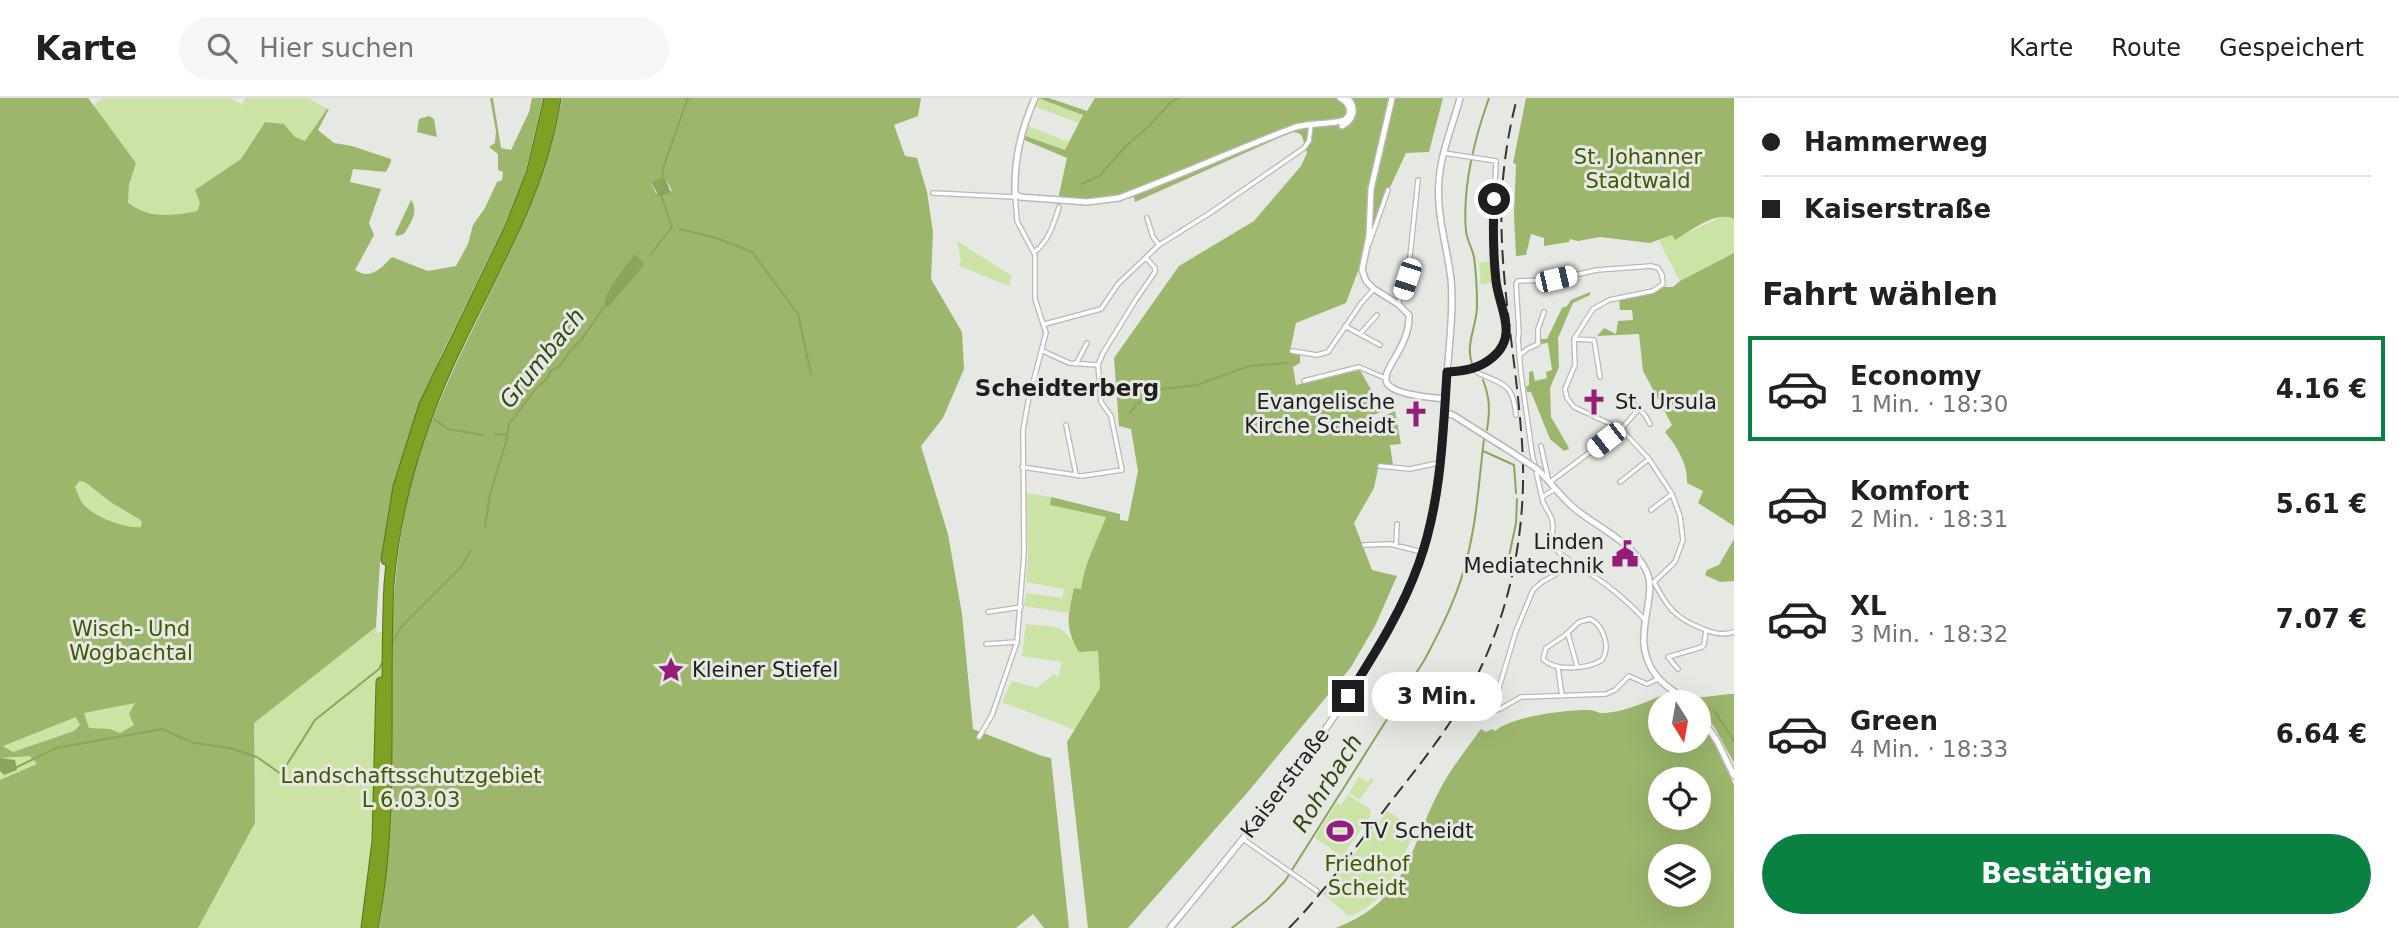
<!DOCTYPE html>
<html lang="de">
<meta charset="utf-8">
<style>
body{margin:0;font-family:"DejaVu Sans",sans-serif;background:#f6f6f6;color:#202124;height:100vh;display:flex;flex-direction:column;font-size:26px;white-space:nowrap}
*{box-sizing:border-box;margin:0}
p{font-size:23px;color:#757577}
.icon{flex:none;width:38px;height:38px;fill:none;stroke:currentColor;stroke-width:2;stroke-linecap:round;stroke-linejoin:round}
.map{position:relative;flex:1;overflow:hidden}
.drawer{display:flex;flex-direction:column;background:#fff;width:665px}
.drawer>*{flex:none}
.banner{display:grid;align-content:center;height:154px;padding:0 28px;background:#fff}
.needle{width:46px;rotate:169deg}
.tools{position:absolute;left:1648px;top:592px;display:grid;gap:14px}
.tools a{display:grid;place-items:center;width:63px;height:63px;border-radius:50%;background:#fff;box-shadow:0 7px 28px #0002;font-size:35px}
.end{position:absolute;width:32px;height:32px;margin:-16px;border:9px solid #1d1e1d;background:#fff;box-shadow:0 0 0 4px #fff}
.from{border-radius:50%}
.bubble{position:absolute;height:49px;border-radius:24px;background:#fff;box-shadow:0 7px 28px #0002;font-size:23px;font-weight:700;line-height:49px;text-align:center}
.car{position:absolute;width:21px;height:42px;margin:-21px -10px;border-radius:9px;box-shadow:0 0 5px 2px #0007;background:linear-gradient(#fff 24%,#345 0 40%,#fff 0 76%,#345 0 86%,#fff 0)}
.banner b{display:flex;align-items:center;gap:24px;height:66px;font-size:26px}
.banner b+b{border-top:2px solid #e0e0e0}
.banner i{width:18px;height:18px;background:#202124}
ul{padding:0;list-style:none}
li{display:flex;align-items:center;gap:21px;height:105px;margin:0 14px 10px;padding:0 14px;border:4px solid transparent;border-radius:0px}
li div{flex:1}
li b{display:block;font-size:26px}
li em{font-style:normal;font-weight:700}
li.selected{border-color:#0b8043}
li>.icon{width:63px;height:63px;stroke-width:1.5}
h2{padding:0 28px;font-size:32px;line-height:84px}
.action{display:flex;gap:14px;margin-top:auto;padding:14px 28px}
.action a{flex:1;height:80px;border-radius:42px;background:#0b8043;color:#fff;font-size:28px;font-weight:700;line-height:80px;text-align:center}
header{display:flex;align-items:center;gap:42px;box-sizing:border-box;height:98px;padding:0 35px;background:#fff;border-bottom:2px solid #e0e0e0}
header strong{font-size:33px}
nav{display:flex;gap:38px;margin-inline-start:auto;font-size:24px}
.search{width:490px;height:63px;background:#f6f6f6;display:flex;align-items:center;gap:18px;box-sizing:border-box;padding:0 24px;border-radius:38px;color:#757577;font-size:26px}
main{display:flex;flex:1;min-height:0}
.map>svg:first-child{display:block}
.green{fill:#cce3a6}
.forest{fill:#9cb66c;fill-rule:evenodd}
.water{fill:#8ba55b}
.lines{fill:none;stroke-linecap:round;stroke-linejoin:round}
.stream{stroke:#8ba55b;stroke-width:2}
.street-casing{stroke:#b8b9b6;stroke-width:6}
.secondary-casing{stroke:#b8b9b6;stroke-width:8}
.highway-casing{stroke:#5c7322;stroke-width:11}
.street{stroke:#fff;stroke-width:3.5}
.secondary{stroke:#fff;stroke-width:5}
.highway{stroke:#7ea124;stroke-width:9}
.rail{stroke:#353634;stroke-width:2;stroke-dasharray:14 7;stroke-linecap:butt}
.secondary-bridge-casing{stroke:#b8b9b6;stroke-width:8;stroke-linecap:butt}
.secondary-bridge{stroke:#fff;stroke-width:5}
.route{stroke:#1d1e1d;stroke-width:9}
.labels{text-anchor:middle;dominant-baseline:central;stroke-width:6;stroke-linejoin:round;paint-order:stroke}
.park-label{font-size:21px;fill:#415800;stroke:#e6e8e4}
.poi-label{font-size:21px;fill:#1d1e1d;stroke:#e6e8e4;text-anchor:start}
.street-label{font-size:21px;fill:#1d1e1d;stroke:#e6e8e4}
.water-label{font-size:23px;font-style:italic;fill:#374811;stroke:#e6e8e4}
.neighbourhood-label{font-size:23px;font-weight:bold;fill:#1d1e1d;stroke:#e6e8e4}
</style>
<header>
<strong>Karte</strong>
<div class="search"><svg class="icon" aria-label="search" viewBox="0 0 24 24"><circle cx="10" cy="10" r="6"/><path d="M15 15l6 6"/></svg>Hier suchen</div>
<nav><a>Karte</a><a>Route</a><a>Gespeichert</a></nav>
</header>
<main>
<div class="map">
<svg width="1734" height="830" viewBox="0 0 1734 830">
<rect width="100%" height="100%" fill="#e6e8e4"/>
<path class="green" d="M103 0H231L242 7 245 0H309L327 11 305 44 295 39 284 26 265 24 241 61 195 92 200 105 197 110V114C175 118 146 121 128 103L129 87 136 65 93 8Z
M1037 0H1038L1083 16 1079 25 1033 8Z
M1025 27 1069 44 1065 52 1023 37Z
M1723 118 1734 121V155L1680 183 1659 143 1672 136 1675 141Z
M957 143 1012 178 1009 188 959 168 961 162Z
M1494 162 1495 188 1493 185 1481 186 1479 165Z
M0 339 53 354 367 536 376 529 377 535 406 526 742 830H0Z
M1026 395 1051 399V407L1106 419C1097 443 1084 466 1081 492L1074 490 1068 515 1024 508 1026 495 1062 500 1064 491 1026 484 1028 459Z
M1026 526C1058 529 1062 525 1080 554L1098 553 1100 590 1075 632 1002 604 1012 583 1037 590 1053 577 1058 579 1062 564 1022 558Z
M1359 679 1368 684 1371 680 1374 682 1359 702 1349 695Z
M1348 697 1370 711 1371 718 1342 758 1315 740 1337 705 1341 707Z
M1388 713 1415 732V734L1402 761 1404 763C1389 787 1376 810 1349 818L1323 796Z"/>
<path class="forest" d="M0 0H88L136 65 129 87 128 104C146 121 175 118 197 113L200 105 195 92 241 61 265 24 284 26 295 39 305 43 327 11H329L318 32 334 45 352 48 391 61V64L386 74 353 71 350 84 381 91 369 125 374 137 355 172C371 183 382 169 392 159L428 173 456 168 468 146 473 127 485 110 497 84 502 82 503 74 498 72V56L489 49 495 45 496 34 490 0H493L501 50 511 52 529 14 532 0H543L525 77 513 110 441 258 403 357 380 464 376 529 254 625 255 725 198 830H0V682L37 666 30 658 0 660ZM79 383 85 384 112 405 139 421 142 424 141 429C126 431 98 420 86 409 80 404 78 396 75 389ZM135 605 129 616 134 627 120 635 110 631 89 630 84 615ZM76 619 80 627 74 633 13 654 3 648Z
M562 0H921L918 18 894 27 905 58 917 60 927 94 933 134 931 181 962 234 964 271 943 320 921 348 948 436 962 516 973 631 1042 658 1051 660 1069 830H1044L1033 816 1016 830H379C404 689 377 543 407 403 438 261 537 144 562 0ZM662 79 665 80 672 93 656 95 651 84ZM635 157 645 166 627 185 625 170Z
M1038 0H1049L1087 13 1095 0H1443L1429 54 1406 55 1387 96 1346 205 1296 225 1290 253 1300 257V265L1293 269 1296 287 1360 272 1383 313 1362 322 1370 339 1384 332 1379 320 1395 313 1401 346 1390 347 1393 367 1379 366 1374 390 1354 425 1372 472 1397 478 1376 526 1351 569 1247 695 1128 830H1088L1067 644 1100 590 1098 553 1079 554C1064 529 1068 518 1074 490L1081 491C1084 466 1097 443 1106 419L1050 407 1051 399 1120 416V422L1128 423 1138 373 1131 331 1119 328 1114 260 1179 168 1254 123 1301 68 1307 55 1302 38 1299 35 1292 34 1135 104 1134 99 1100 106H1057L1067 60 1022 41 1023 37 1065 52 1083 17Z
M1526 0H1734V121C1716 112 1691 133 1675 142L1672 137 1650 145 1600 139 1578 143 1570 141 1569 144 1544 148V140L1531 136 1526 157 1516 158 1514 117 1516 66 1513 65Z
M429 18 434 21 437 39 417 34 419 21Z
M411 102C419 113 411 125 404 136L397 138 395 136Z
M1734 155V428L1698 405 1703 393 1687 385C1688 366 1677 349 1665 334L1672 327 1643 273 1639 236 1597 238 1604 230 1616 236 1618 223 1633 222 1632 212H1620L1619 201 1654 194 1664 189H1673L1680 183Z
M1590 194V197L1573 205 1558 240 1559 269 1550 290 1551 319 1568 348 1569 351 1564 353 1550 341 1531 294H1527L1526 289 1529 287V274L1533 273 1535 283 1547 280 1546 274 1552 272 1548 245 1540 246 1539 241H1547L1562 210 1567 208 1571 202Z
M1734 441V483L1720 484 1705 477 1707 472 1719 467Z
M1672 594 1685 604H1661V642H1699V622L1714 645 1734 687V830H1336C1413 800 1408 747 1444 684 1455 665 1469 648 1481 631L1486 634 1492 631 1495 633C1512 618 1566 612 1589 612 1594 612 1599 616 1605 615 1627 614 1651 601 1672 594ZM1661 681H1699V719H1661ZM1661 758H1699V796H1661Z
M1729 596H1734V665L1715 630 1699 610V604H1691L1688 601Z"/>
<path class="water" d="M662 79 665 80 671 95 659 98 651 84Z
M635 156 645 166 608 209 604 208C605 191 625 170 635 156Z
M0 660 15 662 17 672 4 677 0 673Z"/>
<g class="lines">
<path class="stream" d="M662 80 664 67 688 0
M1082 86 1099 78 1126 48 1151 26 1170 5 1178 0
M680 131 719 141 752 154 798 216 811 276
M651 156 672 129 661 96
M1472 266C1465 245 1477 228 1477 208 1477 192 1476 174 1474 159 1472 150 1467 142 1466 133 1462 88 1474 42 1489 0
M1483 282C1490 300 1490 313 1487 332
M1121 294 1143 289 1151 285 1161 291
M1130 315 1136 307 1161 291 1197 287 1249 268 1288 265
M434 321 448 331 483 337
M495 336 507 337
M1483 353 1514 367 1516 395
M485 428 490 396 506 344 509 326 538 288 546 282 551 273 560 268 569 254 582 241 604 209
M1507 468 1516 425 1517 401
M1506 475 1507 471
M392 546 401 529 462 468 471 452
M1714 612 1734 643
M17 669 56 650 162 631 194 645 230 650 257 659 281 676 315 622 379 571 383 563
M1232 830 1266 803 1285 783 1425 561C1442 529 1459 495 1467 460 1477 422 1479 381 1484 341"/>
<g class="street-casing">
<path id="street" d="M1444 55 1496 63C1494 101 1493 140 1496 178 1497 197 1511 224 1506 242 1500 266 1468 273 1447 273
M933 95 1015 99
M1147 120 1153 139 1159 147
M1369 146 1388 92
M1034 154C1048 145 1054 125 1059 109
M1398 206 1408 177 1418 82
M1045 226 1101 211 1118 186 1159 147 1210 115 1304 50 1309 43 1311 27
M1345 228 1380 247
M1360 236 1377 217
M1574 241 1594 242 1600 279
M1043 253 1069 265 1097 267
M1292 253 1317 257 1328 254 1362 204 1374 191
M1519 258 1527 251 1538 246V231L1544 214
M1076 266 1087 245
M1475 271 1478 275C1505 287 1513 286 1516 317
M1304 283 1359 269 1385 280
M1626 298 1645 317 1650 326
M1066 327 1076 377
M1541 348 1548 380
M1380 368 1410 371 1438 365
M1022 369 1082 378 1122 372 1111 318 1101 304 1098 267 1103 255 1135 203 1155 174V170L1146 160
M1550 384 1621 331 1639 311
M1620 384 1649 361
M1542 399 1555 391
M1651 412 1672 396
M1364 447 1390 446 1422 454
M1396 447 1397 426
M1654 484C1667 509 1675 520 1701 530 1713 535 1722 538 1734 534
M988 514 1021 509
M1590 521C1603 527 1611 549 1602 562 1588 571 1555 574 1543 561L1546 550 1564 538 1579 524Z
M1645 522C1634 510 1622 499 1609 489 1590 474 1567 464 1551 447L1553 428 1552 421 1543 404 1532 355 1521 276 1518 241 1519 234 1516 186 1518 183 1552 182 1597 172 1651 168 1658 170 1662 177 1663 186 1653 193 1609 202 1593 211 1574 241 1575 267 1565 291 1567 300 1574 309 1621 331 1649 361 1672 396 1680 418 1683 442 1675 464 1654 484
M1568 536 1577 568
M986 546 1017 544
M1558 570 1562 598
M1678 571 1668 559 1702 549 1704 547 1706 532
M1492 613 1500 611 1521 599 1606 596 1615 592 1629 578 1647 586 1658 581
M1492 613 1516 533 1533 492 1542 484 1574 466
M979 639 992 617 1017 544 1024 456 1023 332 1028 304 1046 235 1035 201V157L1017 123 1015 96
M1243 741 1317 793"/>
</g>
<g class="secondary-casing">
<path id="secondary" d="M1035 0C1021 32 1014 61 1015 96L1020 99 1087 104 1119 100C1178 78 1235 52 1293 30 1305 25 1341 26 1346 21 1354 13 1348 4 1340 0
M1392 0 1371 91 1369 138 1362 172 1366 183 1374 191 1398 206 1409 217C1411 268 1336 292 1446 301
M1342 28C1354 22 1357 9 1347 0
M1445 315 1453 317 1513 355
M1537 371C1550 383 1560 398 1574 410 1597 429 1632 444 1646 472 1660 500 1628 539 1655 576 1663 588 1677 594 1687 604
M1699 617 1717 643 1734 678
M1170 830C1233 754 1295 678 1350 595 1378 552 1405 508 1421 459 1439 400 1443 338 1447 277 1449 246 1454 212 1451 181 1447 148 1436 116 1439 82 1441 54 1453 27 1460 0"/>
</g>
<g class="highway-casing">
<path id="highway" d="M386 462 398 389 424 307 511 127 531 76 549 0
M366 830 377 743 381 584
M373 830C395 718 383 600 389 486 395 410 417 336 449 266 489 178 541 98 556 0"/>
</g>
<use href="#street" class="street"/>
<use href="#secondary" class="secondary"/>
<use href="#highway" class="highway"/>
<path class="rail" d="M1289 830C1323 796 1350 756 1379 719 1407 682 1437 647 1461 607 1510 525 1530 428 1521 332 1515 253 1498 174 1502 94 1504 62 1509 31 1517 0"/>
<g class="secondary-bridge-casing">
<path id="secondary-bridge" d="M1513 355 1537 371"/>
</g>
<use href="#secondary-bridge" class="secondary-bridge"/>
</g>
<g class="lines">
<path class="route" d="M1348 598C1375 555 1402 513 1419 465 1441 404 1443 337 1447 274 1465 273 1479 271 1493 259 1519 237 1499 210 1496 183 1493 156 1493 127 1494 101"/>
</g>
<defs>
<g id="church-bare" transform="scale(2.1)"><path d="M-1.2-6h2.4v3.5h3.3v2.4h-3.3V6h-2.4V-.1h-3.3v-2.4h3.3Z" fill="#941d7a" stroke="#e6e8e4" stroke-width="2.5" paint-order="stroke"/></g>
<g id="civic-bare" transform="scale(2.1)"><path d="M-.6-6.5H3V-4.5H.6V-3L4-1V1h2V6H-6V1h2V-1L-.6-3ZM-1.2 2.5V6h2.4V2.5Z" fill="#941d7a" stroke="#e6e8e4" stroke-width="2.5" paint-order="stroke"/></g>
<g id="sight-bare" transform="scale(2.1)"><path d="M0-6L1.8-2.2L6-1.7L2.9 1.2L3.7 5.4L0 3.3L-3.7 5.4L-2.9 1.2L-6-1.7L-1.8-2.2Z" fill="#941d7a" stroke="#e6e8e4" stroke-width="2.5" paint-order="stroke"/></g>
<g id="stadium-bare" transform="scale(2.1)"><path d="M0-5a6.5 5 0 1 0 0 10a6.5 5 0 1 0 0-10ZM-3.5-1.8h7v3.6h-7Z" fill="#941d7a" stroke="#e6e8e4" stroke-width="2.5" paint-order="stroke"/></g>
</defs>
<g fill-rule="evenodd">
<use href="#church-bare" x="1594" y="304"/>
<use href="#church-bare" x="1416" y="316"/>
<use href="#civic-bare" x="1625" y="456"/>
<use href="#sight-bare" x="671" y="572"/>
<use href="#stadium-bare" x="1340" y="733"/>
</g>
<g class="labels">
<g class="park-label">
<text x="1638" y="59">St. Johanner<tspan x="1638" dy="24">Stadtwald</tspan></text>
<text x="131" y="531">Wisch- Und<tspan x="131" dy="24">Wogbachtal</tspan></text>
<text x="411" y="678">Landschaftsschutzgebiet<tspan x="411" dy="24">L 6.03.03</tspan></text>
<text x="1367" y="766">Friedhof<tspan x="1367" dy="24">Scheidt</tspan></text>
</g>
<g class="poi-label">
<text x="1395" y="304" text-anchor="end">Evangelische<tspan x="1395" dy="24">Kirche Scheidt</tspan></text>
<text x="1615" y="304">St. Ursula</text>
<text x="1604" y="444" text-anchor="end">Linden<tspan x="1604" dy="24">Mediatechnik</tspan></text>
<text x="692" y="572">Kleiner Stiefel</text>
<text x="1361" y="733">TV Scheidt</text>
</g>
<g class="street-label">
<text transform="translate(1285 685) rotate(-53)">Kaiserstraße</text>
</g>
<g class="water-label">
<text transform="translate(542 260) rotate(-51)">Grumbach</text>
<text transform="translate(1327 685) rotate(-58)">Rohrbach</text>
</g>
<g class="neighbourhood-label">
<text x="1067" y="290">Scheidterberg</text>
</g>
</g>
</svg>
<div class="tools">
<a><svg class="needle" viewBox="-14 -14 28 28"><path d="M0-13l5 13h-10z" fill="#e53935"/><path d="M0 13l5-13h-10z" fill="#757577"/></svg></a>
<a><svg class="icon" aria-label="locate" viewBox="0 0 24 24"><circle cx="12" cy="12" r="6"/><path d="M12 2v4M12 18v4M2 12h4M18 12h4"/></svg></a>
<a><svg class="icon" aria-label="layers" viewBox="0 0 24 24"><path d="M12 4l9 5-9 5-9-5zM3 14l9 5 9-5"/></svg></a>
</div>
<i class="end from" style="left:1494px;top:101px"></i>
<i class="end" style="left:1348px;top:598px"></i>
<div class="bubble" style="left:1372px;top:574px;width:130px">3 Min.</div>
<i class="car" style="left:1407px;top:181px;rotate:198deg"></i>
<i class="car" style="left:1556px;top:181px;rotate:77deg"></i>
<i class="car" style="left:1606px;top:342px;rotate:232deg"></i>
</div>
<section class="drawer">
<div class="banner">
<b><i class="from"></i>Hammerweg</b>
<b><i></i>Kaiserstraße</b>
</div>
<h2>Fahrt wählen</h2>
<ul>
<li class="selected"><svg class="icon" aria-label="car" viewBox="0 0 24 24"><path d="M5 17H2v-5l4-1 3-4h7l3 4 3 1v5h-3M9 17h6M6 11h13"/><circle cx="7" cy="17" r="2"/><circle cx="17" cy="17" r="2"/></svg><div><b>Economy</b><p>1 Min. · 18:30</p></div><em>4.16 €</em></li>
<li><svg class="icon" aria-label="car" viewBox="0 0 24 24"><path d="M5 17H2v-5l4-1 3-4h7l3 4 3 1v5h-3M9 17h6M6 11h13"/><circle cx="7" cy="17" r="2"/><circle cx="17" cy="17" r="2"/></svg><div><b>Komfort</b><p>2 Min. · 18:31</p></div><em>5.61 €</em></li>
<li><svg class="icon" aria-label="car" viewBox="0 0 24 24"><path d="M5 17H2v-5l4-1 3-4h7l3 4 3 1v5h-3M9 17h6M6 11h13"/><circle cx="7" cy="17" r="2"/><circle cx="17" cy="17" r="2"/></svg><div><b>XL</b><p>3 Min. · 18:32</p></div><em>7.07 €</em></li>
<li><svg class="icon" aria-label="car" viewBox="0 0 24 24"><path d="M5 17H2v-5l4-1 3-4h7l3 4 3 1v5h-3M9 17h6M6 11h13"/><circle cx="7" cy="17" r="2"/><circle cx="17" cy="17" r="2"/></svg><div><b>Green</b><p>4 Min. · 18:33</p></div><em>6.64 €</em></li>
</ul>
<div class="action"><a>Bestätigen</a></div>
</section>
</main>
